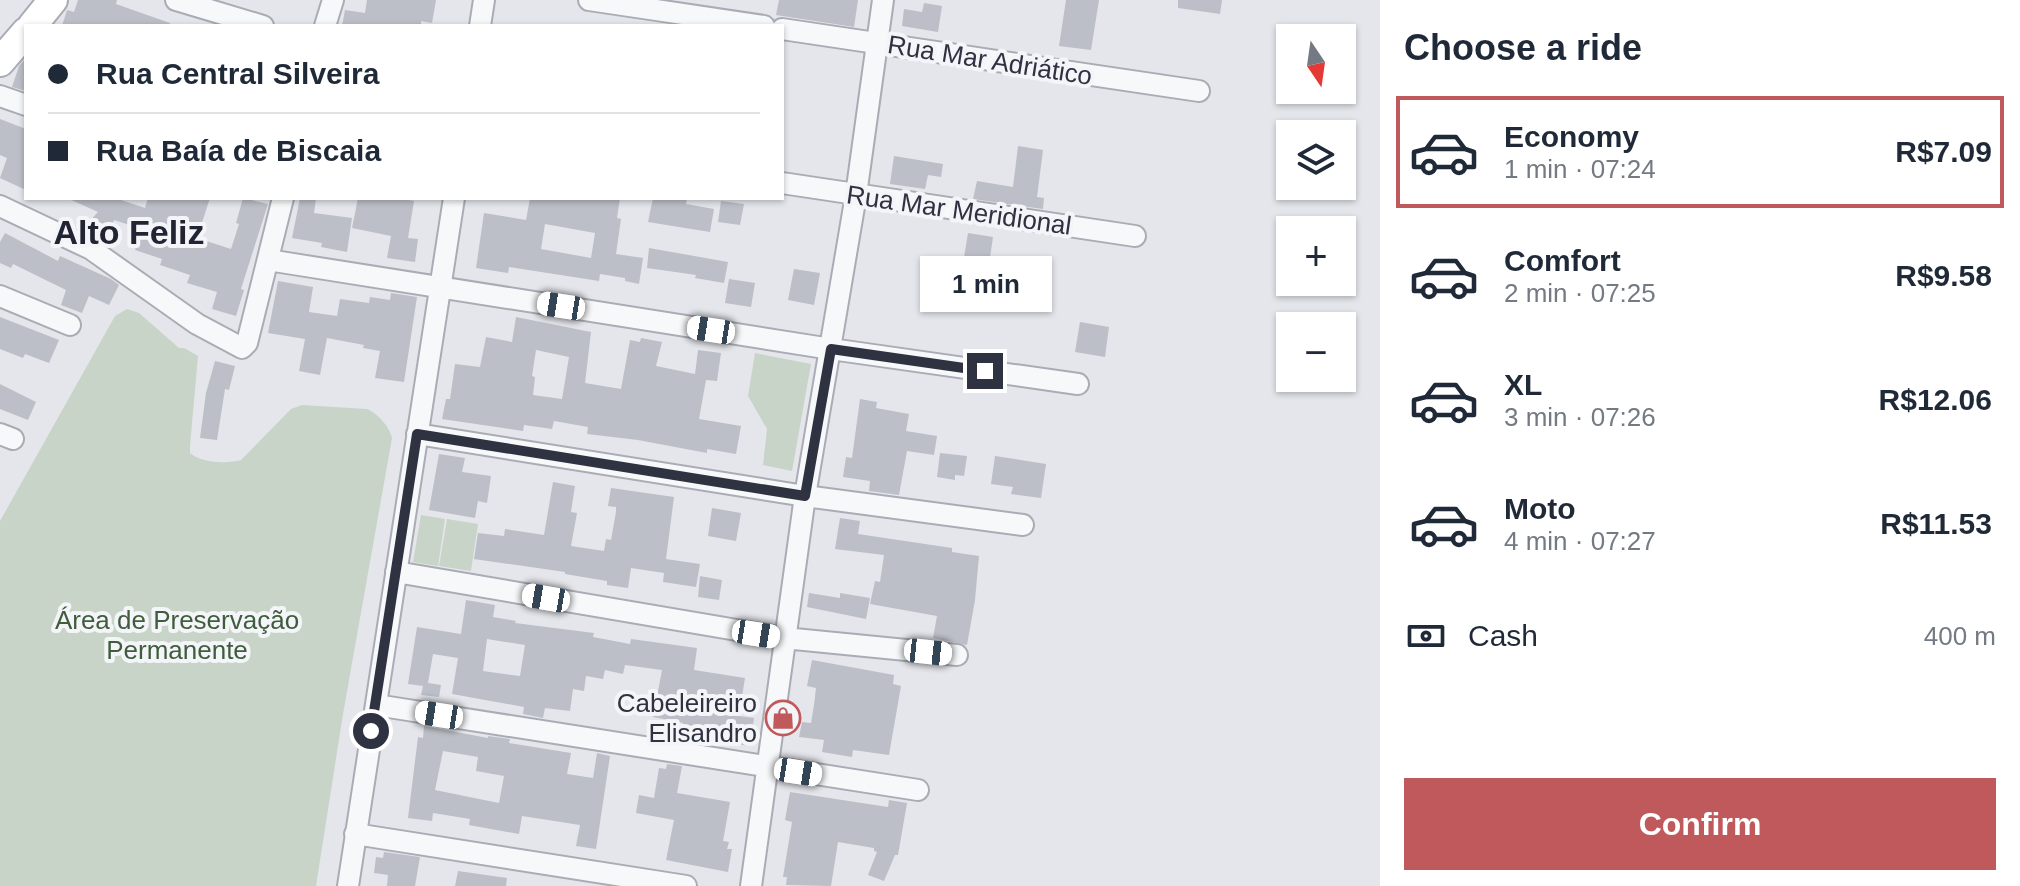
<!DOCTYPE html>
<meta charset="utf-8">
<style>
body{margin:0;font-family:Helvetica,sans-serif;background:#f2f2f3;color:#1f2937;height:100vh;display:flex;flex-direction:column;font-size:30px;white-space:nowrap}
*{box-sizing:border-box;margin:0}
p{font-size:26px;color:#747a83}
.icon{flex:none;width:44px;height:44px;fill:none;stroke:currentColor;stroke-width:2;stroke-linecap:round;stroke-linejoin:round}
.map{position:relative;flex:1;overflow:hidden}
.drawer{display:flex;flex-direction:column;background:#fff;width:640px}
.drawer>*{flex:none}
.top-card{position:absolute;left:24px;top:24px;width:760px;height:176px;border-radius:0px;box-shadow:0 2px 6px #0004;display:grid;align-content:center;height:176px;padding:0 24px;background:#fff}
.needle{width:52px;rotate:167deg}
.buttons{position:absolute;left:1276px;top:24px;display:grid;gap:16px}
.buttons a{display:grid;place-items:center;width:80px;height:80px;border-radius:0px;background:#fff;box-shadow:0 2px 6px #0004;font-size:40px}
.end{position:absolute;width:36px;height:36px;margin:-18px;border:10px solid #2e3241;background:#fff;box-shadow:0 0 0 4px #fff}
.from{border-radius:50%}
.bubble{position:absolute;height:56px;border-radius:0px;background:#fff;box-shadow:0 2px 6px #0004;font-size:26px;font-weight:700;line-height:56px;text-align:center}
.car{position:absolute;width:24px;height:48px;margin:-24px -12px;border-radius:10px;box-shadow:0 0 6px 2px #0007;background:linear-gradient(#fff 24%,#345 0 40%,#fff 0 76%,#345 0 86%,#fff 0)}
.top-card b{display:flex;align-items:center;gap:28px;height:76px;font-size:30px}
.top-card b+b{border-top:2px solid #e0e1e3}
.top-card i{width:20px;height:20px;background:#1f2937}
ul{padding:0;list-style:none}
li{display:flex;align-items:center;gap:24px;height:112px;margin:0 16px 12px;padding:0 8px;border:4px solid transparent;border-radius:0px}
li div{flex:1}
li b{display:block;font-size:30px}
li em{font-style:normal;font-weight:700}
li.active{border-color:#c0595b}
li>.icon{width:72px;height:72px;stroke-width:1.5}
h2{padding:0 24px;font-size:36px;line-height:96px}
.pay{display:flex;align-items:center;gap:20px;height:88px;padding:0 24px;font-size:30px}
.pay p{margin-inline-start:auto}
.primary-button{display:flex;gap:16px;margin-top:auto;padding:16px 24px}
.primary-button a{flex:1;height:92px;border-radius:0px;background:#c0595b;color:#fff;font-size:32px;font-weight:700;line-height:92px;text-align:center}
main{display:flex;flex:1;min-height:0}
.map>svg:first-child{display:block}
.green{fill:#c8d4c7}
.building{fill:#bcbfc7;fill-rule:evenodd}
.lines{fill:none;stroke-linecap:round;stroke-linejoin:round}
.street-casing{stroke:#aaacb5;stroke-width:24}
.secondary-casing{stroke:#aaacb5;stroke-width:32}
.street{stroke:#f7f8f9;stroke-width:20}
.secondary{stroke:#fff;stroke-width:28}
.route{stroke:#2e3241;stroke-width:10}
.labels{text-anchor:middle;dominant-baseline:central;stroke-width:8;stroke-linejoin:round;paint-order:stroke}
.street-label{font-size:26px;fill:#2e3241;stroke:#f4f5f8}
.park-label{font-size:26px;fill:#3f5c3d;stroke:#f4f5f8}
.poi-label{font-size:26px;fill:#2e3241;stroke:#f4f5f8;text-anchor:end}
.district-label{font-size:34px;font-weight:bold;fill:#202433;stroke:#f4f5f8}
</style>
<main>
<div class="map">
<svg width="1380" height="886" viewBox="0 0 1380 886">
<rect width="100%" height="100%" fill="#e5e6eb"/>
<path class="green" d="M127 309 139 313 179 348H184L198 356 190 446V453C201 463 227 464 241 460L291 409 302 405 367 409C377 413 390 427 392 438L343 714 316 886H0V521L115 316Z
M755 353 811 364 792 471 763 465 767 429 748 396Z
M421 515 445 519 438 566 413 562Z
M447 519 478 524 471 571 439 566Z"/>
<path class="building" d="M78 0H117L116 4 170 23V26H62L67 10 74 12Z
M367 0H436L432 23 421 21V26H342L345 10 365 13Z
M779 0H858L854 27 776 15Z
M1066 0H1099L1091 50 1059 46Z
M1178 0H1222L1220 14 1178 8Z
M924 3 942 6 938 32 902 26 904 9 922 12Z
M26 58V91L12 87 19 66Z
M0 119 26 129V190L0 178 7 158 0 155Z
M1018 146 1043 150 1037 197 1044 198 1043 209 973 199 977 181 1013 187Z
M894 156 943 164 941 177 928 175 925 189 890 184Z
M67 198H115L145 208 148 198H210L197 238 231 249 239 224 236 223 243 198 268 204 241 289 244 290 236 316 212 309 217 292 187 283 190 275 160 265 162 259 135 250 142 229 114 220 108 238 85 226 98 212Z
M300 198H316L314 213 352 218 347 252 321 247 322 243 292 238Z
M358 198H398L414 201 408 238 418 239 415 262 387 258 391 236 352 228Z
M530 198H620L617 218 621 219 616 254 643 258 639 284 625 281V278L600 274 599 281 509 267 508 273 476 268 484 213 526 220ZM545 224 595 233 591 258 541 249Z
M653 198H687L686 204 714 209 710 232 648 222Z
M721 201 744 204 740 225 718 222Z
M5 233 58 261 60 256 111 279 119 285 109 305 89 296 82 313 61 305 66 290 13 264 11 268 0 263V242Z
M968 233 993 237 985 292 959 288Z
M649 248 728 262 724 283 695 278 696 275 647 268Z
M794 269 820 273 814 305 788 300Z
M729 279 755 283 751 307 725 303Z
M278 281 313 287 309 312 337 316 340 299 369 303 370 297 390 300 391 293 417 297 404 382 375 378 380 351 363 348 364 345 327 338 320 375 299 371 305 339 268 333Z
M0 317 59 340 49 363 25 354 23 358 0 349Z
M516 317 591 332 585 383 621 389 630 340 640 342 641 338 662 342 656 366 695 374 698 350 721 353 717 381 706 380 699 419 741 426 736 454 707 449V453L638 440 587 434 588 427 554 421 552 429 524 425 523 431 442 419 446 399H450L455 364 480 367 486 337 512 342ZM536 350 569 357 562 399 533 395 535 377 532 376Z
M1080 322 1109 327 1105 357 1075 352Z
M215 361 235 366 229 390 225 389 217 440 200 438 206 393Z
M0 384 36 402 28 420 0 409Z
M860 399 877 402 876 408 909 414 906 431 937 436 934 455 907 451 899 495 869 491 870 481 843 477 846 457 852 458Z
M940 453 967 456 964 476 955 475V480L937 477Z
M439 454 465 458 462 472 491 476 487 503 478 501 475 518 429 510Z
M995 456 1046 464 1041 498 1011 494 1013 487 991 484Z
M553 482 575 486 571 512 577 513 571 546 604 551 606 539 611 540 616 512V507L608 506 611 488 674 497 666 559 700 564 696 587 663 582 664 573 631 568 628 588 607 585V581L565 574V572L474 559 478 533 504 536 505 529 544 535Z
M712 508 741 513 736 541 708 536Z
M840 518 860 521 858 534 952 548V552L979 556 975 600 967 645 933 638 937 616 870 604 875 581 880 582 884 555 835 549Z
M700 576 722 580 719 600 698 597Z
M809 593 840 598V593L870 598 866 619 807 607Z
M466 600 495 605 493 617 516 621 515 623 594 633 593 637 630 644 631 639 697 648 694 670 745 678 739 716 754 718 750 746 681 736 683 723 653 717 662 670 625 665 623 674 605 670 603 679 586 676 584 691 573 689 570 711 545 708 543 718 523 714 524 707 452 694 458 658 433 654 428 683 441 685 439 697 421 695 423 686 408 684 417 627 461 634ZM487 639 525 645 520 676 483 671Z
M812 660 894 675 893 684 901 686 889 755 853 750 852 757 822 752 824 740 799 737 802 722 811 723 814 705 816 688 807 686Z
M424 726 488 738V736L510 739 509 743 571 753 567 774 593 778 597 753 610 756 596 849 576 846 580 825 522 816 519 834 469 825 470 819 433 813 432 821 408 818 418 737 423 738ZM443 751 478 757 476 771 504 776 499 803 435 790Z
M667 764 682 766 677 793 730 802 723 841 729 842 727 849H732L728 872 666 860 674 820 636 813 639 795 654 798 659 768 666 769Z
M790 792 888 807 889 800 907 803 898 855H895L884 881 868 875 877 852 874 851V848L838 842 831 886 786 885 787 877H783L792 822 785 820Z
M384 852 420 857 415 886H387L388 875 374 873 376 857 383 858Z
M458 871 507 878 506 886H455Z"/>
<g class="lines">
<g class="street-casing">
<path id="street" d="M176 0 263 26
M589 0 764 26
M325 26 333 0
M480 26 484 0
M782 29 1199 91
M0 96 26 105
M782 183 1135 236
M0 206 91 249 197 324 242 348 247 343 283 198
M268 260 831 349 1078 384
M0 296 70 325
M0 434 13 439
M417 434 805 496 1023 525
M396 572 784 638 957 655
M376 705 918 790
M355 834 686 886
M348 886 454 198
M751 886 805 496 856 195 883 0"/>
</g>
<g class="secondary-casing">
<path id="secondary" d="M32 26 53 0
M0 62 26 32"/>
</g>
<use href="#street" class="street"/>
<use href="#secondary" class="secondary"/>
</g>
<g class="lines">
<path class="route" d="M371 731 417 434 805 496 831 349 985 371"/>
</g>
<defs>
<g id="shop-ring" transform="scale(1.8)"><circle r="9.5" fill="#f4f5f8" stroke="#c0595b" stroke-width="1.5"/><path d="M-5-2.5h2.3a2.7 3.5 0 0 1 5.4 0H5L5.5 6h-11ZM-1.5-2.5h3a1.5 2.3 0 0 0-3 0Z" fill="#c0595b"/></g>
</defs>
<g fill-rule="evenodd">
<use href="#shop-ring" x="783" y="718"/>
</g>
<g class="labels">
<g class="street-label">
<text transform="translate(990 60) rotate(9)">Rua Mar Adriático</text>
<text transform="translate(959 210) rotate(8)">Rua Mar Meridional</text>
</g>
<g class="park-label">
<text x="177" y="620">Área de Preservação<tspan x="177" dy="30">Permanente</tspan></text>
</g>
<g class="poi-label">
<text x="757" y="703">Cabeleireiro<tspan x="757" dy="30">Elisandro</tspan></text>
</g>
<g class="district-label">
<text x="129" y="232">Alto Feliz</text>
</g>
</g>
</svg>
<div class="buttons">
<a><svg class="needle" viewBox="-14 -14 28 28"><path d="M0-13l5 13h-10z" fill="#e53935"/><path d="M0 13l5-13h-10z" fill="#747a83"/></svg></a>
<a><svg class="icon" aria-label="layers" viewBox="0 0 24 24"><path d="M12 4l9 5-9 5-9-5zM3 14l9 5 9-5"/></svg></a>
<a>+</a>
<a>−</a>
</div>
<i class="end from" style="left:371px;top:731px"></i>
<i class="end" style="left:985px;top:371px"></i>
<div class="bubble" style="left:920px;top:256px;width:132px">1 min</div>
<i class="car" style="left:561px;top:306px;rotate:279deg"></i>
<i class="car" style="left:711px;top:330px;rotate:279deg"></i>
<i class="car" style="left:546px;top:598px;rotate:280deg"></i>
<i class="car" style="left:756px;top:634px;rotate:99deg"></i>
<i class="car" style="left:928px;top:652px;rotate:96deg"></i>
<i class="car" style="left:439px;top:715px;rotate:279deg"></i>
<i class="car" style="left:798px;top:772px;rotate:99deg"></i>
<div class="top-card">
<b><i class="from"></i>Rua Central Silveira</b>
<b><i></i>Rua Baía de Biscaia</b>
</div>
</div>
<section class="drawer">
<h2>Choose a ride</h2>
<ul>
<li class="active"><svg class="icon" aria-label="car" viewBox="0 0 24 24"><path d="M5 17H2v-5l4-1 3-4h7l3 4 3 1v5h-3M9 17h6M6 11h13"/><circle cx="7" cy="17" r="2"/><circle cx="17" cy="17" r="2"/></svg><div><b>Economy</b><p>1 min · 07:24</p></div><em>R$7.09</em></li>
<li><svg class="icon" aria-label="car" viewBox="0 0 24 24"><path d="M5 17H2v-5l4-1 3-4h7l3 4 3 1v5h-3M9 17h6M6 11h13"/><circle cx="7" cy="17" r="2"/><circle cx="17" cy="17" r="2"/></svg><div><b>Comfort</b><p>2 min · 07:25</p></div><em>R$9.58</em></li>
<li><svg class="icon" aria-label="car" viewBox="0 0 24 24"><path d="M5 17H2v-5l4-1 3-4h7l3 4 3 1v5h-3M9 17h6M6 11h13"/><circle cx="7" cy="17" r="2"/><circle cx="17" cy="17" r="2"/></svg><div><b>XL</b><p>3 min · 07:26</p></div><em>R$12.06</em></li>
<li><svg class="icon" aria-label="car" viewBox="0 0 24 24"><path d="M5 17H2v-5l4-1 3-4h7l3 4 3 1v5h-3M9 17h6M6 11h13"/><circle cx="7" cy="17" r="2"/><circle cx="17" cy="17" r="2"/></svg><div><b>Moto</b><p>4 min · 07:27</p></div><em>R$11.53</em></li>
</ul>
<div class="pay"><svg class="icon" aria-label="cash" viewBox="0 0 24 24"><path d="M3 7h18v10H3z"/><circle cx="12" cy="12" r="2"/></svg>Cash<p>400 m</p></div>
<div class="primary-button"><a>Confirm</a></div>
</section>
</main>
